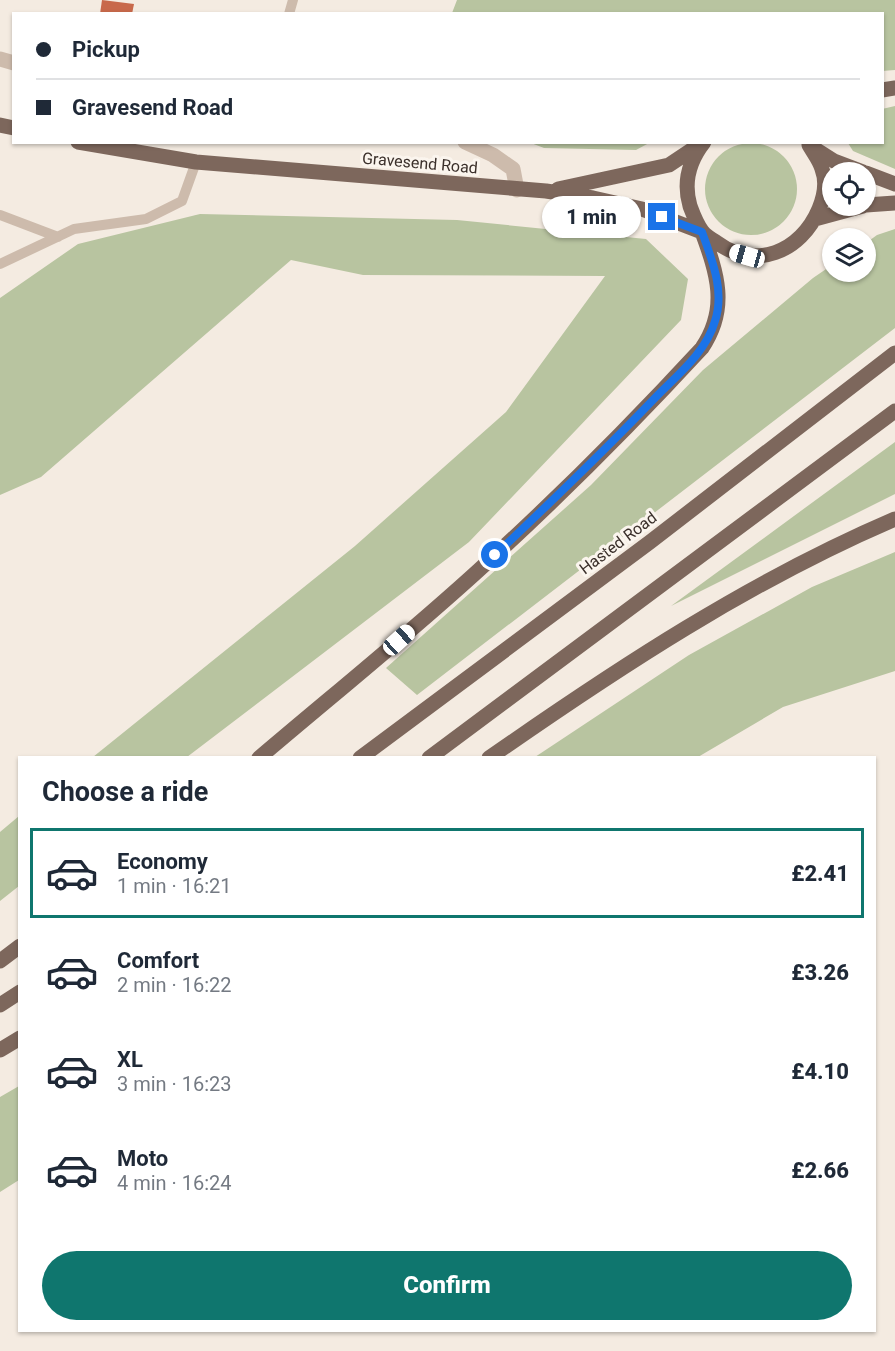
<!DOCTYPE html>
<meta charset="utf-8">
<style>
body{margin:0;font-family:Roboto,sans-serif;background:#f2f2f3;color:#1f2937;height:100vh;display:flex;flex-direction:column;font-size:22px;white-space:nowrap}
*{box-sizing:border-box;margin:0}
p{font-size:20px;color:#747a83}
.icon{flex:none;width:33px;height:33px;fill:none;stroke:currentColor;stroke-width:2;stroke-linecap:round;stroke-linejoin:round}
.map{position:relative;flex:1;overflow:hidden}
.details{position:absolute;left:18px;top:756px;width:858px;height:576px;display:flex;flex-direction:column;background:#fff;border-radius:0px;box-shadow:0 2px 4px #0004}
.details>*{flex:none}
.banner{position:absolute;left:12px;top:12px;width:872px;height:132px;border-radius:0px;box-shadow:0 2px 4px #0004;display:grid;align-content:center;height:132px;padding:0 24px;background:#fff}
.controls{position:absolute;left:822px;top:162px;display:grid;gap:12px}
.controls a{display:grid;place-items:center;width:54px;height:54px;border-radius:50%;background:#fff;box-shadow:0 2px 4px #0004;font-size:30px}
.end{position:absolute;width:27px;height:27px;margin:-14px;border:8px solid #1a73e8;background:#fff;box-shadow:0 0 0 3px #fff}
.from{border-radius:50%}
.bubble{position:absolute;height:42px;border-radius:21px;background:#fff;box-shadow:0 2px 4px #0004;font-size:20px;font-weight:800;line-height:42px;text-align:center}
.car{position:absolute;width:18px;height:36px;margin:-18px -9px;border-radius:8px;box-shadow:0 0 4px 2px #0007;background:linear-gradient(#fff 24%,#345 0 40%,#fff 0 76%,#345 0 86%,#fff 0)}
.banner b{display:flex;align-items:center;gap:21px;height:57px;font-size:22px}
.banner b+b{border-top:2px solid #e0e1e3}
.banner i{width:15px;height:15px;background:#1f2937}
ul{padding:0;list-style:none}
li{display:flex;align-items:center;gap:18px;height:90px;margin:0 12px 9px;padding:0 12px;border:3px solid transparent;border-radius:0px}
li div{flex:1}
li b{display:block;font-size:22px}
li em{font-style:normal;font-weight:800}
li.on{border-color:#0f766e}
li>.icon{width:54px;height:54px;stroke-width:1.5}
h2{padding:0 24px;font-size:27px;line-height:72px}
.cta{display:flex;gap:12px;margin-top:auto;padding:12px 24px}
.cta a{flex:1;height:69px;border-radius:36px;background:#0f766e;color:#fff;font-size:24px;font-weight:800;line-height:69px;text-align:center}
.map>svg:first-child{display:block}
.green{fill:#b8c4a0}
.building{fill:#c8694b}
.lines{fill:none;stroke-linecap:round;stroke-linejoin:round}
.service{stroke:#cdbbac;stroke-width:10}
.minor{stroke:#cdbbac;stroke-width:15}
.primary{stroke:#7d675c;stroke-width:15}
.route{stroke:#1a73e8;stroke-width:8}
.labels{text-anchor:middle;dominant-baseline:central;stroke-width:6;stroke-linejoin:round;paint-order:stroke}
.street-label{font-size:16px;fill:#3b302b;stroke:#fbf5ee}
</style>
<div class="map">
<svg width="895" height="1351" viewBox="0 0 895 1351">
<rect width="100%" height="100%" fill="#f4ebe1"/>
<path class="green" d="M457 0H895V70L882 71V14L452 13Z
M895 106V169L853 151 848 143 882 142V109Z
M531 143 649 142V143L636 150 544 148Z
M705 189a46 46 0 1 1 92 0a46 46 0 1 1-92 0Z
M200 214 457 220 646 239 688 279 681 320 469 542 187 757H93L355 546 506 412 605 276 363 275 291 260 41 477 0 495V298L78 244Z
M895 229V328L417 695 386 668 591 485 703 370 813 278 832 265V272H866V243L877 235Z
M895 442V494L671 606Z
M895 552V671L783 707 698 757H535L689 655 812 587Z
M19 816V886L0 901V832Z
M19 1086V1180L0 1192V1097Z"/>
<path class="building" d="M102 0 134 4 132 14H100Z"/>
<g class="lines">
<path class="service" d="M289 14 293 0
M0 215 58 237
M0 264 74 229 146 219 182 201 196 162"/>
<path class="minor" d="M0 59 14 63
M465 142 493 155 513 169 517 190"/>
<path class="primary" d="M882 90 895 88
M0 125 14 128
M78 142 196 162 546 191 593 198 642 209 702 232
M704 142C689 161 683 182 690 206 693 214 696 223 702 231 705 235 711 239 716 242 755 271 801 252 819 209 824 197 827 182 822 169 820 161 813 152 809 145
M812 147 834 161 863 172
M866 173 895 184
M558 189 669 165 699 145
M866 205 895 203
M815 219 863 206
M259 758C333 695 409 634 480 569 557 499 631 425 702 348 729 308 717 273 702 232
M360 758 650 542 895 353
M429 758 895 411
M489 758C618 668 750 581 895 519
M0 961 20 946
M0 1005 20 992
M0 1050 20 1038"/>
</g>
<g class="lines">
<path class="route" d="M495 555C549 504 602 453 653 400 675 377 706 353 715 321 725 291 712 260 702 232L662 217"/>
</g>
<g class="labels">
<g class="street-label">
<text transform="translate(420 163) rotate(5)">Gravesend Road</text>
<text transform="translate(618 543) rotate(-37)">Hasted Road</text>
</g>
</g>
</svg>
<div class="controls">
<a><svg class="icon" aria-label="locate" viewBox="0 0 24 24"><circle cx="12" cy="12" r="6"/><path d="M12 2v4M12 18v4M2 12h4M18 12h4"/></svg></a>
<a><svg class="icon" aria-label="layers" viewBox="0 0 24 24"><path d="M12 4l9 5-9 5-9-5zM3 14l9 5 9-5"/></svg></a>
</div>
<i class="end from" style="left:495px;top:555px"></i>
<i class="end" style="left:662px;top:217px"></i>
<div class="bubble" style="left:542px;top:196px;width:99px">1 min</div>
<i class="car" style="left:747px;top:256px;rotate:286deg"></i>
<i class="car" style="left:399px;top:640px;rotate:48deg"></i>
<div class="banner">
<b><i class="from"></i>Pickup</b>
<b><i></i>Gravesend Road</b>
</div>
<section class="details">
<h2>Choose a ride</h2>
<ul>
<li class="on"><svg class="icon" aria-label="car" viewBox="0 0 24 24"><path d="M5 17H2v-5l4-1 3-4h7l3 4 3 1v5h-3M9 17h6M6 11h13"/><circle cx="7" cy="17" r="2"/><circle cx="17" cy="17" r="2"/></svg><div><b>Economy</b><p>1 min · 16:21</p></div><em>£2.41</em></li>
<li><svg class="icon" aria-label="car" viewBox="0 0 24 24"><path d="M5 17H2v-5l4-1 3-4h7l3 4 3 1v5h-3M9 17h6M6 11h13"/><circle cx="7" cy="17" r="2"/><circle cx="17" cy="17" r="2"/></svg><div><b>Comfort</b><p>2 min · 16:22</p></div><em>£3.26</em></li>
<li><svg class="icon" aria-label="car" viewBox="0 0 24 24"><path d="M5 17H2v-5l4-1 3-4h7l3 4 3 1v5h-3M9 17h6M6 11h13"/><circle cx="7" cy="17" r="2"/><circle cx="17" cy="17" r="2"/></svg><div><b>XL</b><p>3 min · 16:23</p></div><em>£4.10</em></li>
<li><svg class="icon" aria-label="car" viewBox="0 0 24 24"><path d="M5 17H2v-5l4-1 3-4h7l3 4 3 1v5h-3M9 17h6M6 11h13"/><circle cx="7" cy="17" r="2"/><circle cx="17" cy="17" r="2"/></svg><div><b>Moto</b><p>4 min · 16:24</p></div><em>£2.66</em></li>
</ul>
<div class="cta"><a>Confirm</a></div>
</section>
</div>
